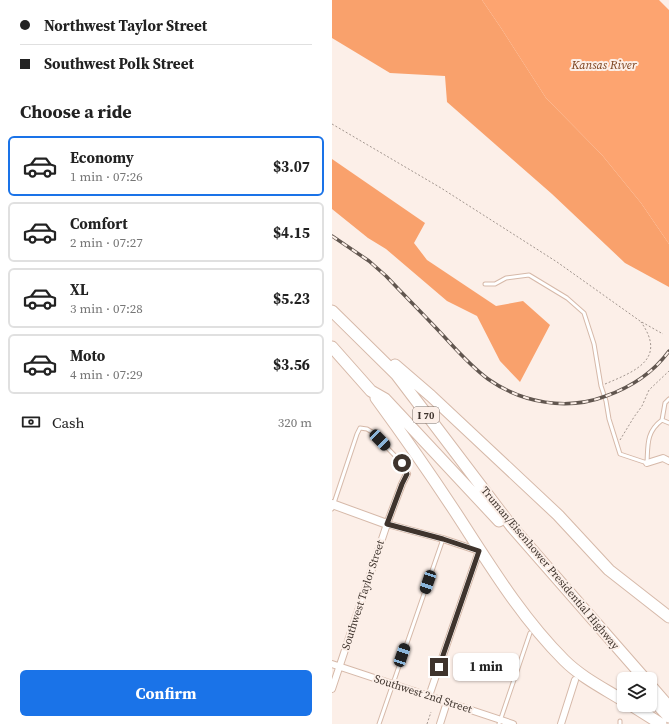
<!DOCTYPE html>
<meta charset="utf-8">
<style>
body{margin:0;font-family:"Source Serif 4",serif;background:#f6f6f6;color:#222;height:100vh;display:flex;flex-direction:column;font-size:15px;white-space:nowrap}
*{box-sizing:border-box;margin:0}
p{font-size:13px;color:#767676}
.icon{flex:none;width:22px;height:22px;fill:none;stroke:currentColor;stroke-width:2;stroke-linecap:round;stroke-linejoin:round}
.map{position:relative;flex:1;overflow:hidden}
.details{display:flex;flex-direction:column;background:#fff;width:332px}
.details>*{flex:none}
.guide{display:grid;align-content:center;height:88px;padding:0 20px;background:#fff}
.fabs{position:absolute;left:285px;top:672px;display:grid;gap:8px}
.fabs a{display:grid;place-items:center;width:40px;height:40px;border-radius:6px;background:#fff;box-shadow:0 1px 3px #0004;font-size:20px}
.end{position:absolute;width:18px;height:18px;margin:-9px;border:5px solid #3f342d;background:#fff;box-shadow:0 0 0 2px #fff}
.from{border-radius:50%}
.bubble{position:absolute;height:28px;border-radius:6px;background:#fff;box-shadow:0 1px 3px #0004;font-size:13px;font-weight:700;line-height:28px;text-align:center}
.car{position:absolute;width:12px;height:24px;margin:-12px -6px;border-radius:5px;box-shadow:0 0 3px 1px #0007;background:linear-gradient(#222 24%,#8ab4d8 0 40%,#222 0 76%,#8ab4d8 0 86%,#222 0)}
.guide b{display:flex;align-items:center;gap:14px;height:38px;font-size:15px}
.guide b+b{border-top:1px solid #e0e0e0}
.guide i{width:10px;height:10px;background:#222}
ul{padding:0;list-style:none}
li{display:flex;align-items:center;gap:12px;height:60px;margin:0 8px 6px;padding:0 12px;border:2px solid #e0e0e0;border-radius:6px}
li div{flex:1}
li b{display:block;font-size:15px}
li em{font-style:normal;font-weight:700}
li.on{border-color:#1a73e8}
li>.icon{width:36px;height:36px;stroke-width:1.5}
h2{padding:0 20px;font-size:18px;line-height:48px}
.pay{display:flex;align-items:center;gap:10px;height:44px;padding:0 20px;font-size:15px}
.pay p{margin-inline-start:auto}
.primary-button{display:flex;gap:8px;margin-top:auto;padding:8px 20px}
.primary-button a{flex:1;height:46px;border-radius:6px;background:#1a73e8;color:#fff;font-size:16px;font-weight:700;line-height:46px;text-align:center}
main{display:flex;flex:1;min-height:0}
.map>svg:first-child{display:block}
.forest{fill:#f9a16c}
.water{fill:#fda470}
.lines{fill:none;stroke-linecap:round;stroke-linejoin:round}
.service-casing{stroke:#d6b9a9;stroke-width:5}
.minor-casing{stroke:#d6b9a9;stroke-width:8}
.tertiary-casing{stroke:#d6b9a9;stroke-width:10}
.motorway-casing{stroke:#d6b9a9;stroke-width:13}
.path{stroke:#a2968f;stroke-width:1;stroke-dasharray:2 2;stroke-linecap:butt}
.service{stroke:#fff;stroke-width:3}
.minor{stroke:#fff;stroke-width:6}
.tertiary{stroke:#fff;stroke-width:8}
.motorway{stroke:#fff;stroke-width:11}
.rail-casing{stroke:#61564f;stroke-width:3.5}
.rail{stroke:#fcefe8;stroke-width:2;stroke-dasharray:6;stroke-linecap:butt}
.route{stroke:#3f342d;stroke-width:5}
.labels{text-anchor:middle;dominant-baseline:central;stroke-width:4;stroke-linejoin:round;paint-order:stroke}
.shield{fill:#fcefe8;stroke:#786c65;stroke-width:1}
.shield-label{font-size:10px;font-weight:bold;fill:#3f342d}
.street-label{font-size:11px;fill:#3f342d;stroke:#fcefe8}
.water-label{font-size:12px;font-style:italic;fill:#7a411c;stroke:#fcefe8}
</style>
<main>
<section class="details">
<div class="guide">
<b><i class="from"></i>Northwest Taylor Street</b>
<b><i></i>Southwest Polk Street</b>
</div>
<h2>Choose a ride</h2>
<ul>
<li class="on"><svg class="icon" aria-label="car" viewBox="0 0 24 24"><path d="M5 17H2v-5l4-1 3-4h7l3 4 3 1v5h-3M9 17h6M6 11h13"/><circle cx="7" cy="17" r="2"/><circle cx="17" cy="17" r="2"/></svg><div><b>Economy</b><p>1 min · 07:26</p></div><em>$3.07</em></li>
<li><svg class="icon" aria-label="car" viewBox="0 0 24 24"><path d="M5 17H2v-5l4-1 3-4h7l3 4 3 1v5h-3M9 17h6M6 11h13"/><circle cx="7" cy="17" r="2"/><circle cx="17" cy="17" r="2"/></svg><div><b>Comfort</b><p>2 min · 07:27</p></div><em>$4.15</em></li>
<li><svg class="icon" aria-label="car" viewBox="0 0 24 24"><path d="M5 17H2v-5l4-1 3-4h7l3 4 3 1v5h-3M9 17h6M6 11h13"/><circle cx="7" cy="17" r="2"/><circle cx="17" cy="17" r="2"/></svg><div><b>XL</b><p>3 min · 07:28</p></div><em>$5.23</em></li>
<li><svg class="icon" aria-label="car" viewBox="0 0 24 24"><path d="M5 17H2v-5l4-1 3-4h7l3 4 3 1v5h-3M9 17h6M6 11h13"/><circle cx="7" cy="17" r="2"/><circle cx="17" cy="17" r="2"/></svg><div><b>Moto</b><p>4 min · 07:29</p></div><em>$3.56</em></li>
</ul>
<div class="pay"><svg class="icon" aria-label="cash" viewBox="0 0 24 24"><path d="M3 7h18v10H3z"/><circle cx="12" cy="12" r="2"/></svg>Cash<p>320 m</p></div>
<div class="primary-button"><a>Confirm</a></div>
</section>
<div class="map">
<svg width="337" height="724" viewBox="0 0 337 724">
<rect width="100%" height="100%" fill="#fcefe8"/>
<path class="forest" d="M0 0H150L169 28 214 98 270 155 309 203 337 244V287L293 263 220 194 115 102 113 76 58 73 0 38Z
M0 159 93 223 82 243 95 260 164 306 191 301 218 325 188 382 168 361 145 316 115 301 54 249 36 238 0 209Z"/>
<path class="water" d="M150 0H327L337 10V244L309 203 270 155 214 98 169 28Z"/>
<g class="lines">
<g class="service-casing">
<path id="service" d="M153 284H163L174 278 197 275 235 298 252 313 262 344 269 386 274 401 277 419 288 454 315 463C316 445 314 432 330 420L337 423
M330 420 333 403 337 399
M0 509 25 434 28 428 35 429 40 432 70 463 75 474
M47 724 111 539
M167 724 198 633
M288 724V721"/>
</g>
<g class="minor-casing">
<path id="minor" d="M315 463 331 458 337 461
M55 524 111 539 147 551 97 696
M0 664 181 724
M0 689 55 524 70 484 75 474
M108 724 115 702
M229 724 243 680"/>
</g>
<g class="tertiary-casing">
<path id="tertiary" d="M0 504 55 524"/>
</g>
<g class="motorway-casing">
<path id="motorway" d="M0 311 64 374 180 527 313 679
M0 347 39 391 53 399 167 521
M63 365 99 396 226 515 277 570 337 617
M44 398C71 435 97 472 122 510 156 562 188 616 232 660 249 677 271 688 292 701
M318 685 337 707
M325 704 337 717
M299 705 329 724"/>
</g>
<path class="path" d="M0 124 109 188 225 262 308 321 331 334
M273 384C304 371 335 359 309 322
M288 440 302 417 310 406 317 390 337 371
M95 724 99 712"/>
<use href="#service" class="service"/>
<use href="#minor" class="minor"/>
<use href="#tertiary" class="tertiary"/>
<use href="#motorway" class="motorway"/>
<g class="rail-casing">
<path id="rail" d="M0 236 37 261 54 276C71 294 89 312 106 330 122 347 137 365 156 379 190 403 235 411 274 396 299 387 321 373 337 351"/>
</g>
<use href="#rail" class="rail"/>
</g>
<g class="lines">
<path class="route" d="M70 463 75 474 70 484 55 524 111 539 147 551 107 667"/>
</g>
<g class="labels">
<rect class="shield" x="81" y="407" width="26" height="16" rx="3"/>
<g class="shield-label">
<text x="94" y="415">I 70</text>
</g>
<g class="street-label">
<text transform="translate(218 568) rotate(50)">Truman/Eisenhower Presidential Highway</text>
<text transform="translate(31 595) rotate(-72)">Southwest Taylor Street</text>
<text transform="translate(91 694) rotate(18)">Southwest 2nd Street</text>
</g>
<g class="water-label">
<text x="272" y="65">Kansas River</text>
</g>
</g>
</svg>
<div class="fabs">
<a><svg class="icon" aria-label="layers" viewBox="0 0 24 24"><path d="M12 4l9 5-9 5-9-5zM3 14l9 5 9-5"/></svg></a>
</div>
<i class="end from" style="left:70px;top:463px"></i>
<i class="end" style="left:107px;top:667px"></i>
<div class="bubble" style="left:121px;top:653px;width:66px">1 min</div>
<i class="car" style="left:48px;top:440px;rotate:136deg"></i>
<i class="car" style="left:96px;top:582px;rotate:199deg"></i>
<i class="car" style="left:70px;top:655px;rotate:19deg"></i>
</div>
</main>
